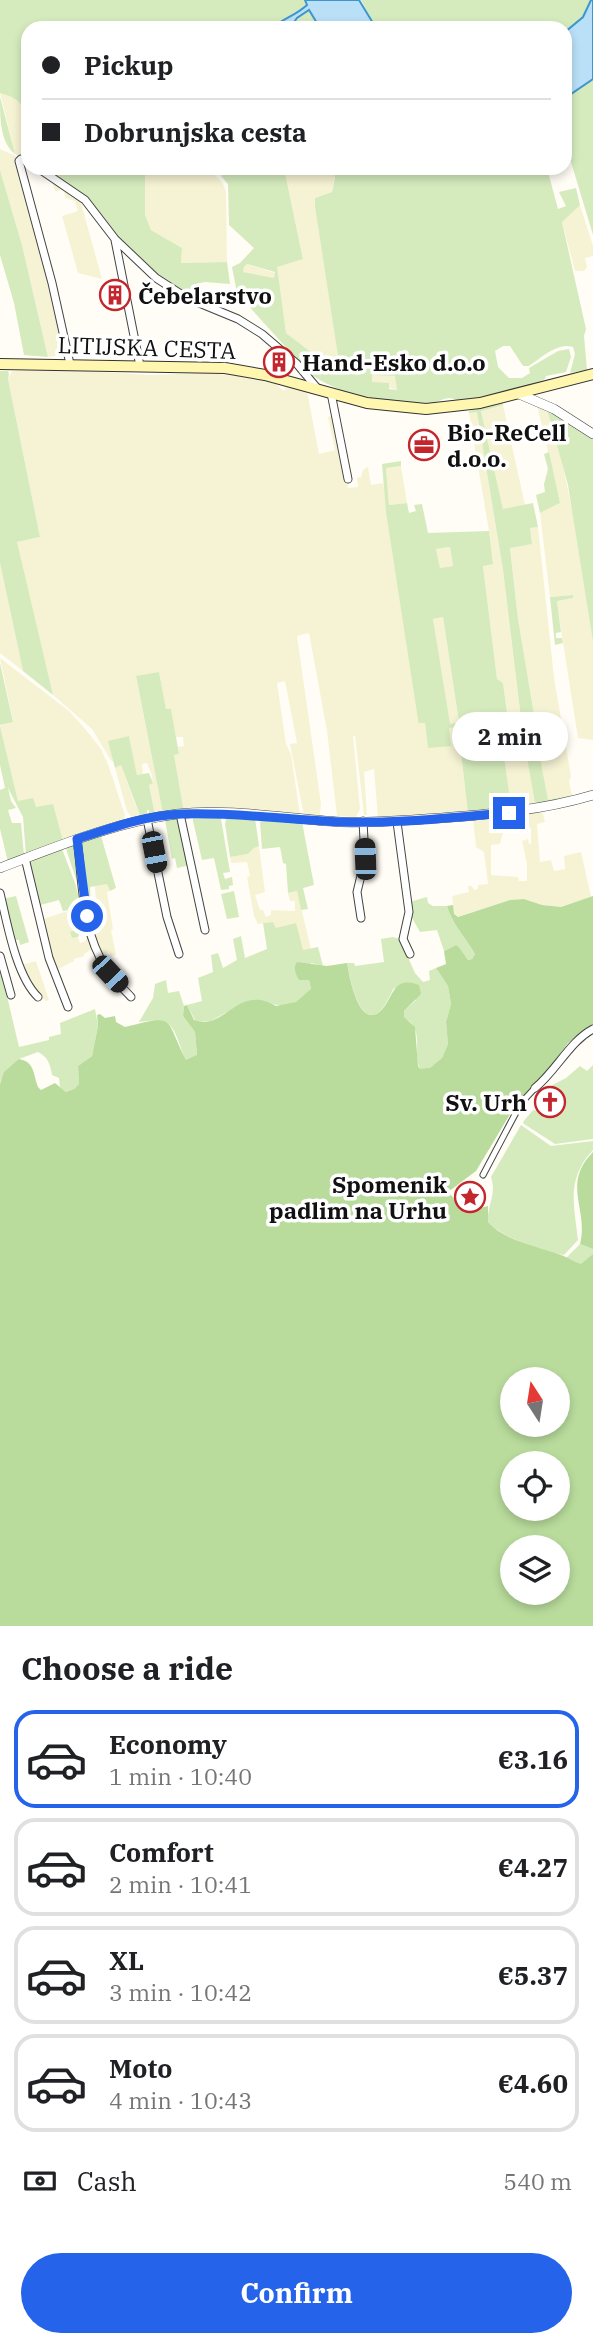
<!DOCTYPE html>
<meta charset="utf-8">
<style>
body{margin:0;font-family:"IBM Plex Serif",serif;background:#f2f2f2;color:#202124;height:100vh;display:flex;flex-direction:column;font-size:26px;white-space:nowrap}
*{box-sizing:border-box;margin:0}
p{font-size:23px;color:#757577}
.icon{flex:none;width:38px;height:38px;fill:none;stroke:currentColor;stroke-width:2;stroke-linecap:round;stroke-linejoin:round}
.map{position:relative;height:1626px;overflow:hidden}
.sheet{display:flex;flex-direction:column;background:#fff;flex:1}
.sheet>*{flex:none}
.hud{position:absolute;left:21px;top:21px;width:551px;height:154px;border-radius:21px;box-shadow:0 4px 10px #0003;display:grid;align-content:center;height:154px;padding:0 21px;background:#fff}
.needle{width:46px;rotate:348deg}
.tools{position:absolute;left:500px;top:1367px;display:grid;gap:14px}
.tools a{display:grid;place-items:center;width:70px;height:70px;border-radius:50%;background:#fff;box-shadow:0 4px 10px #0003;font-size:35px}
.end{position:absolute;width:32px;height:32px;margin:-16px;border:9px solid #2563eb;background:#fff;box-shadow:0 0 0 4px #fff}
.from{border-radius:50%}
.bubble{position:absolute;height:49px;border-radius:24px;background:#fff;box-shadow:0 4px 10px #0003;font-size:23px;font-weight:700;line-height:49px;text-align:center}
.car{position:absolute;width:21px;height:42px;margin:-21px -10px;border-radius:9px;box-shadow:0 0 5px 2px #0007;background:linear-gradient(#222 24%,#8ab4d8 0 40%,#222 0 76%,#8ab4d8 0 86%,#222 0)}
.hud b{display:flex;align-items:center;gap:24px;height:66px;font-size:26px}
.hud b+b{border-top:2px solid #e0e0e0}
.hud i{width:18px;height:18px;background:#202124}
ul{padding:0;list-style:none}
li{display:flex;align-items:center;gap:21px;height:98px;margin:0 14px 10px;padding:0 7px;border:4px solid #e0e0e0;border-radius:21px}
li div{flex:1}
li b{display:block;font-size:26px}
li em{font-style:normal;font-weight:700}
li.active{border-color:#2563eb}
li>.icon{width:63px;height:63px;stroke-width:1.5}
h2{padding:0 21px;font-size:32px;line-height:84px}
.pay{display:flex;align-items:center;gap:18px;height:77px;padding:0 21px;font-size:26px}
.pay p{margin-inline-start:auto}
.primary-button{display:flex;gap:14px;margin-top:auto;padding:14px 21px}
.primary-button a{flex:1;height:80px;border-radius:42px;background:#2563eb;color:#fff;font-size:28px;font-weight:700;line-height:80px;text-align:center}
.map>svg:first-child{display:block}
.farmland{fill:#f6f3d4}
.green{fill:#d5ebbd;fill-rule:evenodd}
.forest{fill:#b9dc9c;fill-rule:evenodd}
.water{fill:#b9e0f7;stroke:#3f96cf;stroke-width:2}
.lines{fill:none;stroke-linecap:round;stroke-linejoin:round}
.pedestrian-casing{stroke:#444;stroke-width:7}
.minor-casing{stroke:#444;stroke-width:9}
.tertiary-casing{stroke:#444;stroke-width:10}
.secondary-casing{stroke:#333;stroke-width:12}
.pedestrian{stroke:#fff;stroke-width:5}
.minor{stroke:#fff;stroke-width:7}
.tertiary{stroke:#fff;stroke-width:9}
.secondary{stroke:#fff6b0;stroke-width:10}
.route{stroke:#2563eb;stroke-width:9}
.labels{text-anchor:middle;dominant-baseline:central;stroke-width:7;stroke-linejoin:round;paint-order:stroke}
.poi-label{font-size:23px;font-weight:bold;fill:#111;stroke:#fff;text-anchor:start}
.street-label{font-size:23px;fill:#111;stroke:#fff}
</style>
<div class="map">
<svg width="593" height="1626" viewBox="0 0 593 1626">
<rect width="100%" height="100%" fill="#fffdf5"/>
<path class="farmland" d="M0 93 11 96 22 104 28 127V161L15 154Z
M0 149 15 156 16 160 50 279 66 354 48 357 22 245 0 170Z
M145 168H207L222 182 226 191 227 262 181 263 182 248 151 230 145 215Z
M284 168H333L335 174 332 192 315 198V207L342 376 286 333 276 267 303 258Z
M56 182 78 197 81 203 102 279 78 273 62 216 78 211 75 201 66 198 63 190 55 191 53 185Z
M578 205H580L593 246V256L585 258 587 267 584 271H575L562 222Z
M247 264 275 273 274 279 243 272 244 267Z
M53 369 151 375 207 373 257 378 276 384 284 391 287 386 307 391 319 454 335 450 328 417 334 416 348 488 358 487 357 478 361 477 363 470 368 467 371 485 383 483 419 723H425L428 748 449 728 458 726 468 813 378 818 374 769 364 772 367 815H364L355 736H353L360 809 356 817 337 816 327 731 309 633 297 636 321 804 320 814 318 816H305L303 811 290 744 297 743 285 681 277 683 286 744 291 754 300 815 184 812 174 755 179 754 178 747 184 746 183 737H176L171 710H166L159 672 136 677 163 814 155 815 149 784 153 783 152 776 147 763 142 764 143 774 137 775 129 736 112 762 92 729 53 695 27 590 17 542 40 537 8 379 12 371Z
M372 374 396 376 397 390 372 382Z
M503 405 525 505 503 510 481 410Z
M537 405 547 409 558 444 574 518 593 642V740L578 738 562 636 557 601 573 598V595L550 597 540 513 560 503Z
M477 411 503 570 523 735 536 803 511 807 504 756 503 725 508 720 503 683 497 679 483 565 493 564 489 531 469 413Z
M401 466 407 503 389 505 386 468Z
M538 527 554 678 571 776 569 781 572 795 548 801 538 754 534 726 536 725 518 619 510 547 532 544 530 528Z
M450 547 453 566 440 568 436 549Z
M0 563 23 671 0 653Z
M443 617 459 722 449 724 433 619Z
M0 658 69 711 86 730 101 749 109 767 125 815 123 821 63 841 36 807 18 801 0 726 13 721Z
M121 765 135 804 141 818 133 819 127 811 115 768Z
M542 811 545 822 537 824 540 862 551 860 554 871 565 869 564 856 581 852 591 897 561 907 542 905 524 899 510 900 457 917 454 914 452 896 469 892 468 886H472L474 890 478 889V885L488 884 484 852 476 847 473 819 507 817 500 844 491 845V875L518 877 519 881H527V864L522 841 528 839 529 844H531V829L526 823 513 826 511 817Z
M259 846 265 892 255 895 260 910H263L266 917 271 915V910L295 911V901H290L288 893 297 891 311 949 303 950 276 928 273 922 258 924 254 916 247 877 250 876 247 862 231 863 230 857 248 854 254 848Z
M107 883 110 891 107 892 113 929 111 930 116 955 111 956 109 952 104 953 110 965 107 968 90 921 92 920 98 927 103 925 101 904 96 903 95 886Z
M74 909 78 928 72 938 78 937 80 943 84 942 89 936 92 949 84 954V956L74 959V961L56 970 40 920Z
M36 961 49 1000 46 1001 34 991 22 965Z"/>
<path class="green" d="M0 0H305L319 28H28V127C24 106 22 99 0 93Z
M361 0H591L592 2 583 17 565 35V28H376Z
M593 74V235L565 142V94Z
M0 97 15 154C0 142 0 118 0 97Z
M48 168H145V215L151 230 182 248 181 263 227 262 230 284 205 282 196 284 192 288V298L164 283 129 251 84 198 49 175Z
M233 168H284L303 259 277 267 286 333 341 375 315 207V198L332 192 335 178 333 168H441L438 174 444 168H547L558 209 566 206 559 192 576 188 580 205 562 222 586 329 584 336 587 370 570 373 575 354 573 347C558 342 541 358 529 366H523L510 346H503L495 351 498 367 509 378H522L530 373 529 368 558 351 569 349 571 357 566 372 546 376 545 379C531 385 475 403 461 401 460 401 451 398 450 398 443 398 436 403 429 404 390 406 341 396 309 373L237 293 232 267 240 263 254 248 229 225 228 184 221 176ZM247 264 275 272 274 278 243 272 244 267ZM372 375 395 376 397 390 389 389V383L372 382Z
M0 170 22 245 48 357 24 355 14 303 0 255Z
M0 371H8L9 374 8 379 40 537 17 542 53 695 23 671 0 563Z
M503 403V405L481 411 503 509 533 503 538 527 530 528 532 544 510 548 518 619 536 726 534 727 548 800 572 795 565 800 468 813 458 727 449 728 451 746 428 748 425 723H419V726L386 512 382 464 401 461V466L386 468 389 505 407 503 409 513 416 511 414 505 422 504 428 533 489 531 493 564 483 566 497 679 503 683 508 720 503 725 504 756 511 806 535 803 523 735 503 570 477 412 469 413V411ZM450 547 453 566 440 568 436 549ZM443 617 459 722 450 724 433 619Z
M547 409 593 437V642L568 485Z
M549 452 560 503 540 513 536 495 545 492 544 484 548 469 544 454Z
M573 595V598L557 601 561 632 556 633V638H562L563 643 555 645 550 597Z
M0 663 13 722 0 725Z
M159 672 166 709H171L179 754 174 755 184 812 163 814 136 676Z
M0 726 18 801 33 798 36 807 53 804 63 841 26 855 23 817 8 788 11 801 16 808 8 810 12 823H21L24 855 8 862 0 829V790L5 788 0 765Z
M129 736 137 775 149 773 153 783 149 785 155 815 149 816V810H147V817L141 818 121 765 115 768 108 741Z
M197 816H218L221 819 230 872 223 873 225 879 232 877 233 885 229 886V889L221 890 214 858 202 860 193 821V818Z
M227 816 255 818 259 846 254 848 248 854 230 857 225 824Z
M178 818 190 865 177 868 175 858 172 859 165 820Z
M262 819 302 822 314 885 303 888 308 909 301 910 297 891 288 893 286 864 283 863 280 847 262 849 260 823Z
M98 836H101L116 888 110 891 107 884 90 887 91 904H87L79 846 81 842Z
M71 845 76 847 81 894 67 852 66 846Z
M62 849 75 883 87 928 81 930 78 937 72 938 70 932 78 928 74 909 63 911 59 900 37 906 29 863V860Z
M234 891 239 917 227 919 221 894Z
M16 896 29 942 20 945 19 940H15L3 899Z
M427 897 428 903 433 906H447C452 924 466 938 475 954L472 959 468 960 459 947 456 945 444 951 437 930 420 932 411 916 409 902Z
M273 922 276 928 296 923 303 950 318 947 323 966 311 963 309 980 311 989C302 1003 283 1010 268 1002L225 1013 211 1021 196 1022 187 1005 202 1001 198 978 213 972 211 955 218 953 223 968 237 960 233 939 241 936 245 958 267 949 263 923Z
M393 937 400 939 415 973 423 982 430 980 429 971 436 968 448 986 451 1004 446 1022 448 1044 442 1058 430 1069H420C413 1056 422 1037 412 1024 410 1021 406 1020 404 1017V1011L416 1000 394 988C390 995 385 1007 379 1012 359 1028 349 975 347 963H354L355 966 384 962 381 939Z
M0 966 19 1047 49 1040V1037L61 1034 60 1023 95 1009 98 1026 92 1056 78 1066 79 1084 74 1089 66 1092 60 1087 59 1078 52 1075C50 1064 48 1057 38 1052L19 1059 1 1080 0 1084Z
M166 980 168 993 179 991 184 1006 183 1016 195 1032 197 1056 186 1061C173 1030 177 1016 139 1022L153 998 155 984Z
M593 1065V1139L555 1144 524 1124 523 1122 533 1110 561 1113 565 1101 561 1096H542L541 1091 566 1078 580 1066 587 1071Z
M521 1125 551 1146 593 1141V1150C566 1179 574 1204 578 1240L564 1255C541 1250 504 1239 488 1222 487 1203 497 1196 491 1177Z
M580 1244 593 1249V1254L581 1265 566 1258Z"/>
<path class="forest" d="M593 896V1025L568 1043 542 1078 518 1101 476 1171 448 1192C461 1207 468 1211 488 1206V1222C505 1241 537 1246 561 1255 568 1257 573 1262 581 1264L593 1254V1626H0V1084L4 1072 19 1059C35 1062 33 1074 38 1087L41 1090 55 1083 66 1092 74 1089 79 1084 78 1066 92 1056 98 1026 97 1015 100 1014 105 1018 115 1016 116 1022 125 1027C177 1014 164 1017 186 1060L197 1055 195 1032 183 1016 184 1006 187 1005 194 1020C225 1032 237 983 276 1006L296 1002 311 989 309 980H299C295 973 293 968 297 962L327 966 347 963C349 975 358 1026 378 1013 394 1002 390 974 419 985L421 994 404 1011V1017L415 1027 418 1066 420 1069 430 1068 442 1058 448 1044 446 1022 451 1004 448 986 436 968 446 964 444 951 456 945 459 947 468 960 472 959 475 954C466 938 452 924 447 906L453 905 454 914 458 917 510 900 524 899 542 905 561 907ZM513 1379H558V1424H513ZM513 1463H558V1508H513ZM513 1547H558V1592H513Z
M593 1152V1249L580 1244C589 1210 561 1184 593 1152Z"/>
<path class="water" d="M305 0H359L376 28H320L309 10 297 18 290 28H272C284 18 295 16 307 5Z
M591 0H593V79L565 98V32L583 17Z"/>
<g class="lines">
<g class="pedestrian-casing">
<path id="pedestrian" d="M483 1175 521 1103 535 1088"/>
</g>
<g class="minor-casing">
<path id="minor" d="M28 162 21 159 19 161 52 283 70 364
M38 168 85 200 115 239 156 278 187 298 238 319 262 334 297 364 317 388
M115 240 140 366
M331 393 348 479
M180 814 205 930
M147 819 167 917 179 954
M397 822 409 912 403 939 410 954
M77 839C83 882 81 930 106 968 112 979 123 988 131 997
M25 858 49 958 68 1007
M0 893C7 922 16 976 38 997
M361 918 357 892 365 859 363 821
M0 956 11 995
M535 1088C556 1071 570 1041 593 1029"/>
</g>
<g class="tertiary-casing">
<path id="tertiary" d="M519 394 554 409 593 434
M0 868C58 846 115 822 177 814 231 808 287 819 341 822 375 823 408 820 441 818 493 814 543 810 593 795"/>
</g>
<g class="secondary-casing">
<path id="secondary" d="M0 364 225 368 265 375 367 403 426 409 480 403 593 374"/>
</g>
<use href="#pedestrian" class="pedestrian"/>
<use href="#minor" class="minor"/>
<use href="#tertiary" class="tertiary"/>
<use href="#secondary" class="secondary"/>
</g>
<g class="lines">
<path class="route" d="M87 916 77 839C111 828 146 815 182 814 236 812 288 820 342 822 398 824 453 817 509 813"/>
</g>
<defs>
<g id="building-ring" transform="scale(1.575)"><circle r="9.5" fill="#fff" stroke="#c4262e" stroke-width="1.5"/><path d="M-4-6H4V6H1V3H-1V6H-4ZM-2.5-4.3h1.7v1.8h-1.7ZM.8-4.3h1.7v1.8H.8ZM-2.5-1h1.7V.8h-1.7ZM.8-1h1.7V.8H.8Z" fill="#c4262e"/></g>
<g id="office-ring" transform="scale(1.575)"><circle r="9.5" fill="#fff" stroke="#c4262e" stroke-width="1.5"/><path d="M-6-3h4V-5.5h4V-3h4V5H-6ZM-1-4.5V-3h2v-1.5ZM-6 0V1H6V0Z" fill="#c4262e"/></g>
<g id="church-ring" transform="scale(1.575)"><circle r="9.5" fill="#fff" stroke="#c4262e" stroke-width="1.5"/><path d="M-1.2-6h2.4v3.5h3.3v2.4h-3.3V6h-2.4V-.1h-3.3v-2.4h3.3Z" fill="#c4262e"/></g>
<g id="sight-ring" transform="scale(1.575)"><circle r="9.5" fill="#fff" stroke="#c4262e" stroke-width="1.5"/><path d="M0-6L1.8-2.2L6-1.7L2.9 1.2L3.7 5.4L0 3.3L-3.7 5.4L-2.9 1.2L-6-1.7L-1.8-2.2Z" fill="#c4262e"/></g>
</defs>
<g fill-rule="evenodd">
<use href="#building-ring" x="115" y="295"/>
<use href="#building-ring" x="279" y="362"/>
<use href="#office-ring" x="424" y="445"/>
<use href="#church-ring" x="550" y="1102"/>
<use href="#sight-ring" x="470" y="1197"/>
</g>
<g class="labels">
<g class="poi-label">
<text x="138" y="295">Čebelarstvo</text>
<text x="302" y="362">Hand-Esko d.o.o</text>
<text x="447" y="432">Bio-ReCell<tspan x="447" dy="26">d.o.o.</tspan></text>
<text x="527" y="1102" text-anchor="end">Sv. Urh</text>
<text x="447" y="1184" text-anchor="end">Spomenik<tspan x="447" dy="26">padlim na Urhu</tspan></text>
</g>
<g class="street-label">
<text transform="translate(147 347) rotate(2)">LITIJSKA CESTA</text>
</g>
</g>
</svg>
<div class="tools">
<a><svg class="needle" viewBox="-14 -14 28 28"><path d="M0-13l5 13h-10z" fill="#e53935"/><path d="M0 13l5-13h-10z" fill="#757577"/></svg></a>
<a><svg class="icon" aria-label="locate" viewBox="0 0 24 24"><circle cx="12" cy="12" r="6"/><path d="M12 2v4M12 18v4M2 12h4M18 12h4"/></svg></a>
<a><svg class="icon" aria-label="layers" viewBox="0 0 24 24"><path d="M12 4l9 5-9 5-9-5zM3 14l9 5 9-5"/></svg></a>
</div>
<i class="end from" style="left:87px;top:916px"></i>
<i class="end" style="left:509px;top:813px"></i>
<div class="bubble" style="left:452px;top:712px;width:116px">2 min</div>
<i class="car" style="left:154px;top:852px;rotate:169deg"></i>
<i class="car" style="left:365px;top:859px;rotate:358deg"></i>
<i class="car" style="left:110px;top:974px;rotate:137deg"></i>
<div class="hud">
<b><i class="from"></i>Pickup</b>
<b><i></i>Dobrunjska cesta</b>
</div>
</div>
<section class="sheet">
<h2>Choose a ride</h2>
<ul>
<li class="active"><svg class="icon" aria-label="car" viewBox="0 0 24 24"><path d="M5 17H2v-5l4-1 3-4h7l3 4 3 1v5h-3M9 17h6M6 11h13"/><circle cx="7" cy="17" r="2"/><circle cx="17" cy="17" r="2"/></svg><div><b>Economy</b><p>1 min · 10:40</p></div><em>€3.16</em></li>
<li><svg class="icon" aria-label="car" viewBox="0 0 24 24"><path d="M5 17H2v-5l4-1 3-4h7l3 4 3 1v5h-3M9 17h6M6 11h13"/><circle cx="7" cy="17" r="2"/><circle cx="17" cy="17" r="2"/></svg><div><b>Comfort</b><p>2 min · 10:41</p></div><em>€4.27</em></li>
<li><svg class="icon" aria-label="car" viewBox="0 0 24 24"><path d="M5 17H2v-5l4-1 3-4h7l3 4 3 1v5h-3M9 17h6M6 11h13"/><circle cx="7" cy="17" r="2"/><circle cx="17" cy="17" r="2"/></svg><div><b>XL</b><p>3 min · 10:42</p></div><em>€5.37</em></li>
<li><svg class="icon" aria-label="car" viewBox="0 0 24 24"><path d="M5 17H2v-5l4-1 3-4h7l3 4 3 1v5h-3M9 17h6M6 11h13"/><circle cx="7" cy="17" r="2"/><circle cx="17" cy="17" r="2"/></svg><div><b>Moto</b><p>4 min · 10:43</p></div><em>€4.60</em></li>
</ul>
<div class="pay"><svg class="icon" aria-label="cash" viewBox="0 0 24 24"><path d="M3 7h18v10H3z"/><circle cx="12" cy="12" r="2"/></svg>Cash<p>540 m</p></div>
<div class="primary-button"><a>Confirm</a></div>
</section>
